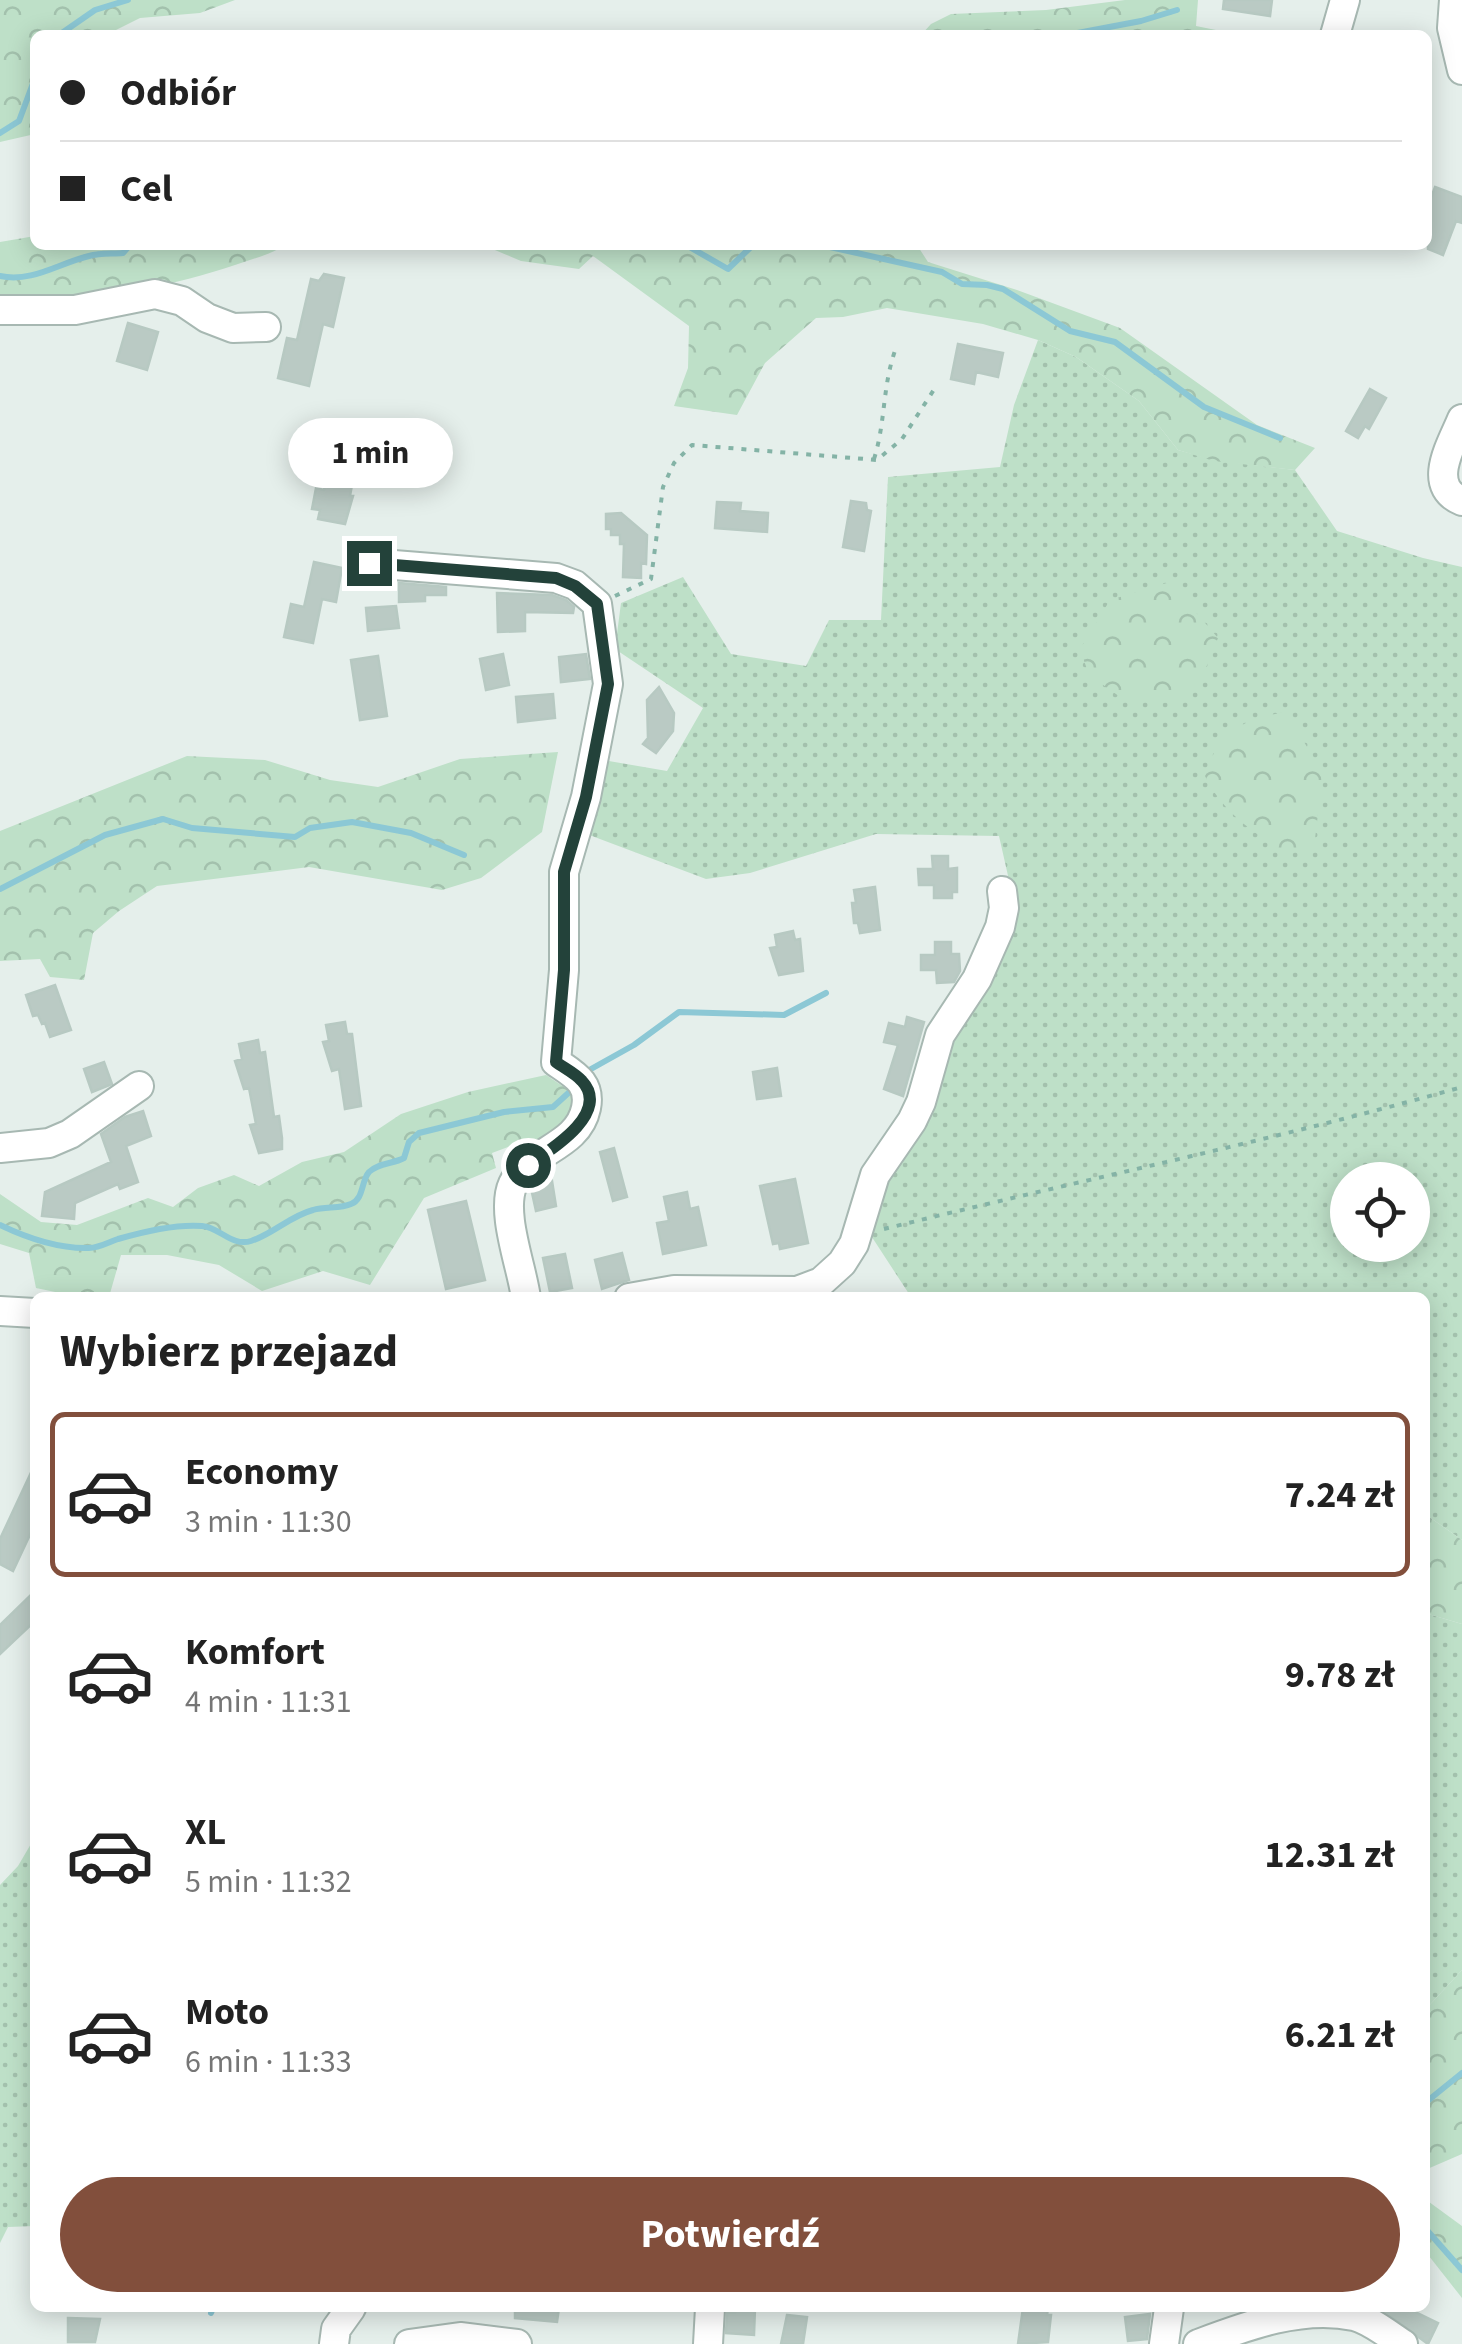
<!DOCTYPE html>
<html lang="pl">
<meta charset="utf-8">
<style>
body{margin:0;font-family:"Source Sans 3",sans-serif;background:#f6f6f6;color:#222;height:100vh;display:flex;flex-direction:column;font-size:38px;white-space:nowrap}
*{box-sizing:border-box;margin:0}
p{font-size:32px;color:#767676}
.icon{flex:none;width:55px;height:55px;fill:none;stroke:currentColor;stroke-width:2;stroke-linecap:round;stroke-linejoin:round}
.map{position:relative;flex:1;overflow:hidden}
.details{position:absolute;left:30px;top:1292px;width:1400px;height:1020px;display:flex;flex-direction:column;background:#fff;border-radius:15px;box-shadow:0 5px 25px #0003}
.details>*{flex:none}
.hud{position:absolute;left:30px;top:30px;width:1402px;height:220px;border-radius:15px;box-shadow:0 5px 25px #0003;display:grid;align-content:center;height:220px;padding:0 30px;background:#fff}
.controls{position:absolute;left:1330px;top:1162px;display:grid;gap:20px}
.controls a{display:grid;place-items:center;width:100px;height:100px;border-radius:50%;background:#fff;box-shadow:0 5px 25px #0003;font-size:50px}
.end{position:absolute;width:45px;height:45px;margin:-22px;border:12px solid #23423a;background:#fff;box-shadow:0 0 0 5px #fff}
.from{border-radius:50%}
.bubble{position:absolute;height:70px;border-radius:35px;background:#fff;box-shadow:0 5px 25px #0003;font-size:32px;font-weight:700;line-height:70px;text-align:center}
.hud b{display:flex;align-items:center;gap:35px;height:95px;font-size:38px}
.hud b+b{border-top:2px solid #e0e0e0}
.hud i{width:25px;height:25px;background:#222}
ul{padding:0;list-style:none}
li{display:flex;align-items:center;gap:30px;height:165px;margin:0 20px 15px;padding:0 10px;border:5px solid transparent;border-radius:15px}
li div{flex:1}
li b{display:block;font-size:38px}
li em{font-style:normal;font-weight:700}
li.active{border-color:#824f3c}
li>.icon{width:90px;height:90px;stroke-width:1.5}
h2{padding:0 30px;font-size:45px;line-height:120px}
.button{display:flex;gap:20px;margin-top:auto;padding:20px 30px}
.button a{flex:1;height:115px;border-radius:60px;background:#824f3c;color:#fff;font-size:40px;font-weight:700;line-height:115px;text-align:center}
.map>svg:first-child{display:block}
.grass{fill:url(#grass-dots);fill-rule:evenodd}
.forest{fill:url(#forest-crowns)}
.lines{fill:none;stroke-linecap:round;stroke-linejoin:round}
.stream{stroke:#8cc8d5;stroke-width:6}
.building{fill:#bacac4;stroke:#b7c9c2;stroke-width:2.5}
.minor-casing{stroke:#a7b8b2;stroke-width:32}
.path{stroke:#84b3a6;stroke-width:4;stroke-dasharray:5 8;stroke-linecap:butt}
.minor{stroke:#fff;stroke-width:28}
.route{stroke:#23423a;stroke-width:12}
</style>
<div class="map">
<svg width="1462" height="2344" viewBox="0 0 1462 2344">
<defs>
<pattern id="grass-dots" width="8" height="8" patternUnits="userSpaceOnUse" patternTransform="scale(2.5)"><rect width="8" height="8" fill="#bee0c8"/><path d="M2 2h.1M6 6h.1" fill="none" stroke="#a3c1ad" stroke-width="1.8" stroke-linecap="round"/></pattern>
<pattern id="forest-crowns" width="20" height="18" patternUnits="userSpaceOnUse" patternTransform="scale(2.5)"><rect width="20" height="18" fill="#bee0c8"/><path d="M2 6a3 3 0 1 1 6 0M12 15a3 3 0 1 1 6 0" fill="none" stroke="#a3c1ad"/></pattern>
</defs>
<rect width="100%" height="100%" fill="#e5efeb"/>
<path class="grass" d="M1038 340 1076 357 1139 401 1178 450 1214 460 1295 470 1337 531 1423 558 1462 567V1540L1425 1514V1298L911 1297 868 1231 880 1185 1016 911 999 836 876 834 750 873 706 879 584 833 603 760 667 771 703 708 615 649 621 603 683 577 731 654 806 666 829 620H881L888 477 1000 467 1014 405ZM1348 1180H1412V1245H1348Z
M1425 1613 1462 1624V1970L1425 2010Z
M35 1837V2226L8 2227 0 2243V1885L18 1866Z"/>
<path class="forest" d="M0 0H235L200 13 140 18 106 35H35V134L0 142Z
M1125 0H1198L1196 26 1241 35H921L931 24 951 14 1046 10Z
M35 236V245H285C270 255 252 259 235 265 163 289 76 305 0 298V242Z
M483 245H917L928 262 1017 290 1120 328 1257 425 1315 448 1295 470 1214 461 1178 450 1139 401 1076 357 1038 340 983 324 887 308 843 317 816 318 765 363 737 415 674 406 688 368 689 326 593 256 579 269 521 261Z
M1170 582 1218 638 1199 685 1172 703 1123 699 1089 675 1080 649 1110 600Z
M1285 712 1323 772 1314 847 1287 854C1253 832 1223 813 1205 776L1220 737 1255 718Z
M558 752 542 832 481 878 442 890 309 867 157 886 119 911 93 933 84 980 50 977 40 959 0 961V831L187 756 265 760 330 780 378 787 460 759Z
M546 1075 579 1097 569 1120 516 1159 511 1146 492 1153 496 1168 424 1198 370 1285 323 1271 262 1291 219 1265 167 1255H121L109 1297H79L36 1288 29 1253 0 1244V1194L41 1222 77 1225 148 1198 173 1207 198 1188 234 1175 259 1186 302 1162 344 1152 401 1114 468 1092Z
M1425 1514 1462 1540V1624L1425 1613Z
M1462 1970V2154L1425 2170V2010Z
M1425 2199 1462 2226V2298L1425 2251Z"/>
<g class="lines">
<path class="stream" d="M59 35 95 10 128 0
M1067 35 1141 21 1177 10
M0 133 19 121 35 78
M686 245 728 269 753 245
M821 245 942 272 962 284 987 285 1003 289 1070 331 1115 342 1204 407 1280 438
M0 276C32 283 59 263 89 256 100 253 112 254 123 253L130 245
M0 889 105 835 163 819 192 828 295 837 310 828 352 822 411 833 464 855
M591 1069 634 1045 679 1012 784 1015 826 993
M0 1225C27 1238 58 1249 89 1248 99 1248 109 1242 118 1239 142 1232 176 1224 202 1226 219 1227 232 1247 251 1241 273 1234 290 1216 313 1210 325 1206 340 1209 351 1204 364 1199 361 1181 369 1172 378 1163 393 1164 404 1158L409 1142 419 1133 504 1112 553 1107 575 1087
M1425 2103 1462 2073
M1425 2228 1462 2270
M211 2313 213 2308"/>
</g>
<path class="building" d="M1224 0H1272L1270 16 1223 9Z
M1435 187 1462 197V223L1456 221 1443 255 1428 249V206Z
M324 274 344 278 333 327 323 324 309 386 278 378 287 338 297 340 311 279 319 281Z
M128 323 158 332 147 370 117 361Z
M958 344 1003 353 998 377 976 372 974 384 951 379Z
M1370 389 1386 398 1369 429 1365 426 1358 438 1346 431Z
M326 480 352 485 350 496H353L345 524 318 519 320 510 312 509 316 488 324 490Z
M851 501 866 503 867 510 871 511 864 551 843 547Z
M717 502 741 503 740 511 768 513 767 532 715 528Z
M621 513 647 535 646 564 641 563V578L623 577 624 544H620V535H611V529H606V514Z
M314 562 342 568 336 602 322 599 313 643 284 637 291 604 304 607Z
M399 583 446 587V595H425V601L399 602Z
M497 593 552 595 566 600 574 607 573 613 525 612V631L498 632Z
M396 606 399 628 368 631 366 608Z
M503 654 509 685 486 690 480 659Z
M586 654 590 679 561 682 559 657Z
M378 656 387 716 360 720 351 660Z
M659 687 674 713 673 731 656 753 643 744 648 738 647 700Z
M553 694 555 718 518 722 516 697Z
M932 856H948V869L957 868V892H952V898H934V885H919L918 869H933Z
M875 887 880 930 860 933 858 923H854L852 903H856L854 890Z
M793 931 795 940 800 939 803 971 779 975 770 948 777 947 775 935Z
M935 942H951V954H959L960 971 954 982 937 983 936 970H921V955H935Z
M55 985 71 1030 50 1037 45 1023 42 1024 38 1015 33 1016 26 995Z
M907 1017 924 1022 903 1096 884 1089 898 1045 884 1042 889 1023 905 1027Z
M345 1022 347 1034H352L361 1106 345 1109 339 1069 332 1071 323 1042 329 1041 326 1025Z
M258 1040 260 1053 265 1052 274 1117 279 1116 282 1138V1149L259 1153 250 1125 256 1124 249 1088 244 1089 235 1061 242 1059 239 1044Z
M104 1062 112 1084 92 1092 84 1069Z
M777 1068 781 1096 757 1099 753 1072Z
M143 1111 151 1136 126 1146 138 1182 120 1189 118 1184 75 1203 74 1219 42 1216 45 1192 111 1162 101 1134 125 1117Z
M614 1148 627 1197 613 1201 600 1152Z
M795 1179 808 1243 780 1249 779 1243 773 1244 760 1186Z
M552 1181 556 1206 536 1211 531 1188Z
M687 1192 690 1209 698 1207 706 1245 663 1254 657 1223 669 1221 664 1197Z
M466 1201 485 1280 446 1289 428 1210Z
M622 1253 629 1280 602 1289 595 1260Z
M565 1254 572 1288 550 1292 543 1258Z
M35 1464V1524L13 1571 0 1564V1539Z
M35 1591V1621L0 1654V1625Z
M515 2308H559L557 2322 515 2318Z
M736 2308H755L754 2335 726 2333 727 2313H735Z
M1023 2308H1048L1047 2315H1051L1048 2342 1018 2344Z
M1379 2308H1407L1438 2323 1428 2344Z
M1150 2314 1147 2339 1128 2341 1125 2317Z
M787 2315 807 2317 803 2344H781Z
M68 2318 100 2319 95 2342H68Z"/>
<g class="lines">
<g class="minor-casing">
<path id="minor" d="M1454 0 1452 28 1462 70
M1335 35 1345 0
M0 310H75L155 294 182 301 207 318 233 328 266 327
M1462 419C1452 444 1425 486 1462 501
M369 563 556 578 575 585 597 604 608 684 586 797 564 872V970L556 1062C575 1075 591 1083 586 1108 578 1148 528 1150 513 1184 500 1212 522 1267 526 1298
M0 1148 49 1143 70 1134 139 1086
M629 1298 674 1290 797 1291 821 1282 842 1263 854 1244 875 1175 912 1121 921 1102 940 1035 977 979 1000 927 1004 908 1002 891
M0 1311 35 1313
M334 2344 336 2329 351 2308
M409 2344 460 2337 517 2344
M708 2344 710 2308
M1164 2344 1169 2308
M1198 2344C1246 2326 1301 2305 1354 2316 1370 2320 1389 2335 1403 2344"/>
</g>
<path class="path" d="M874 459C886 421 882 386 896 348
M615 596 651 579 663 487 674 463 692 445 877 460 902 439 935 388
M884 1229C1077 1181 1271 1141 1462 1087"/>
<use href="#minor" class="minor"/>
</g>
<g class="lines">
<path class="route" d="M369 563 556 578 575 586 597 604 608 684 586 797 564 872V970L556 1062C564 1068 575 1073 582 1081 612 1113 549 1151 528 1165"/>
</g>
</svg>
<div class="controls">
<a><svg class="icon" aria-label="locate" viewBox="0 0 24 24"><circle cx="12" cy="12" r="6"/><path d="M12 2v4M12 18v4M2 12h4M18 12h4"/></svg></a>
</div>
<i class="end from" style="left:528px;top:1165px"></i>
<i class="end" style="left:369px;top:563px"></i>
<div class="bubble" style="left:288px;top:418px;width:165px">1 min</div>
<div class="hud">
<b><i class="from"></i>Odbiór</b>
<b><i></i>Cel</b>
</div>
<section class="details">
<h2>Wybierz przejazd</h2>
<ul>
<li class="active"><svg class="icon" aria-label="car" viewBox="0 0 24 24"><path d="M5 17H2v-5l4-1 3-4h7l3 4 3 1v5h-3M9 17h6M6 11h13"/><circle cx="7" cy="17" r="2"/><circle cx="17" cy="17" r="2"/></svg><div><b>Economy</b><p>3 min · 11:30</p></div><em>7.24 zł</em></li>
<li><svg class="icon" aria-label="car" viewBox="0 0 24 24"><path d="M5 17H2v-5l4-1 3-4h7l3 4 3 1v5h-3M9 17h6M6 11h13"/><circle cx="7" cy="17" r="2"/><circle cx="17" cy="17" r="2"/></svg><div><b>Komfort</b><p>4 min · 11:31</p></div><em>9.78 zł</em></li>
<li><svg class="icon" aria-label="car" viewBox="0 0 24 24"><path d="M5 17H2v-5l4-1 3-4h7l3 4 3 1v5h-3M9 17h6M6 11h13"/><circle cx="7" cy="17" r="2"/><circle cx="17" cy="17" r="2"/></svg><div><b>XL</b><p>5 min · 11:32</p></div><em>12.31 zł</em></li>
<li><svg class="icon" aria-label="car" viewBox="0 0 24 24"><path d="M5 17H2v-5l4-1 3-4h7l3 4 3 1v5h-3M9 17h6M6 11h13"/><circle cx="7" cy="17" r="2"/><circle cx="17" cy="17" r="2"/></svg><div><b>Moto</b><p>6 min · 11:33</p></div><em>6.21 zł</em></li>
</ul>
<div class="button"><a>Potwierdź</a></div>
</section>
</div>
